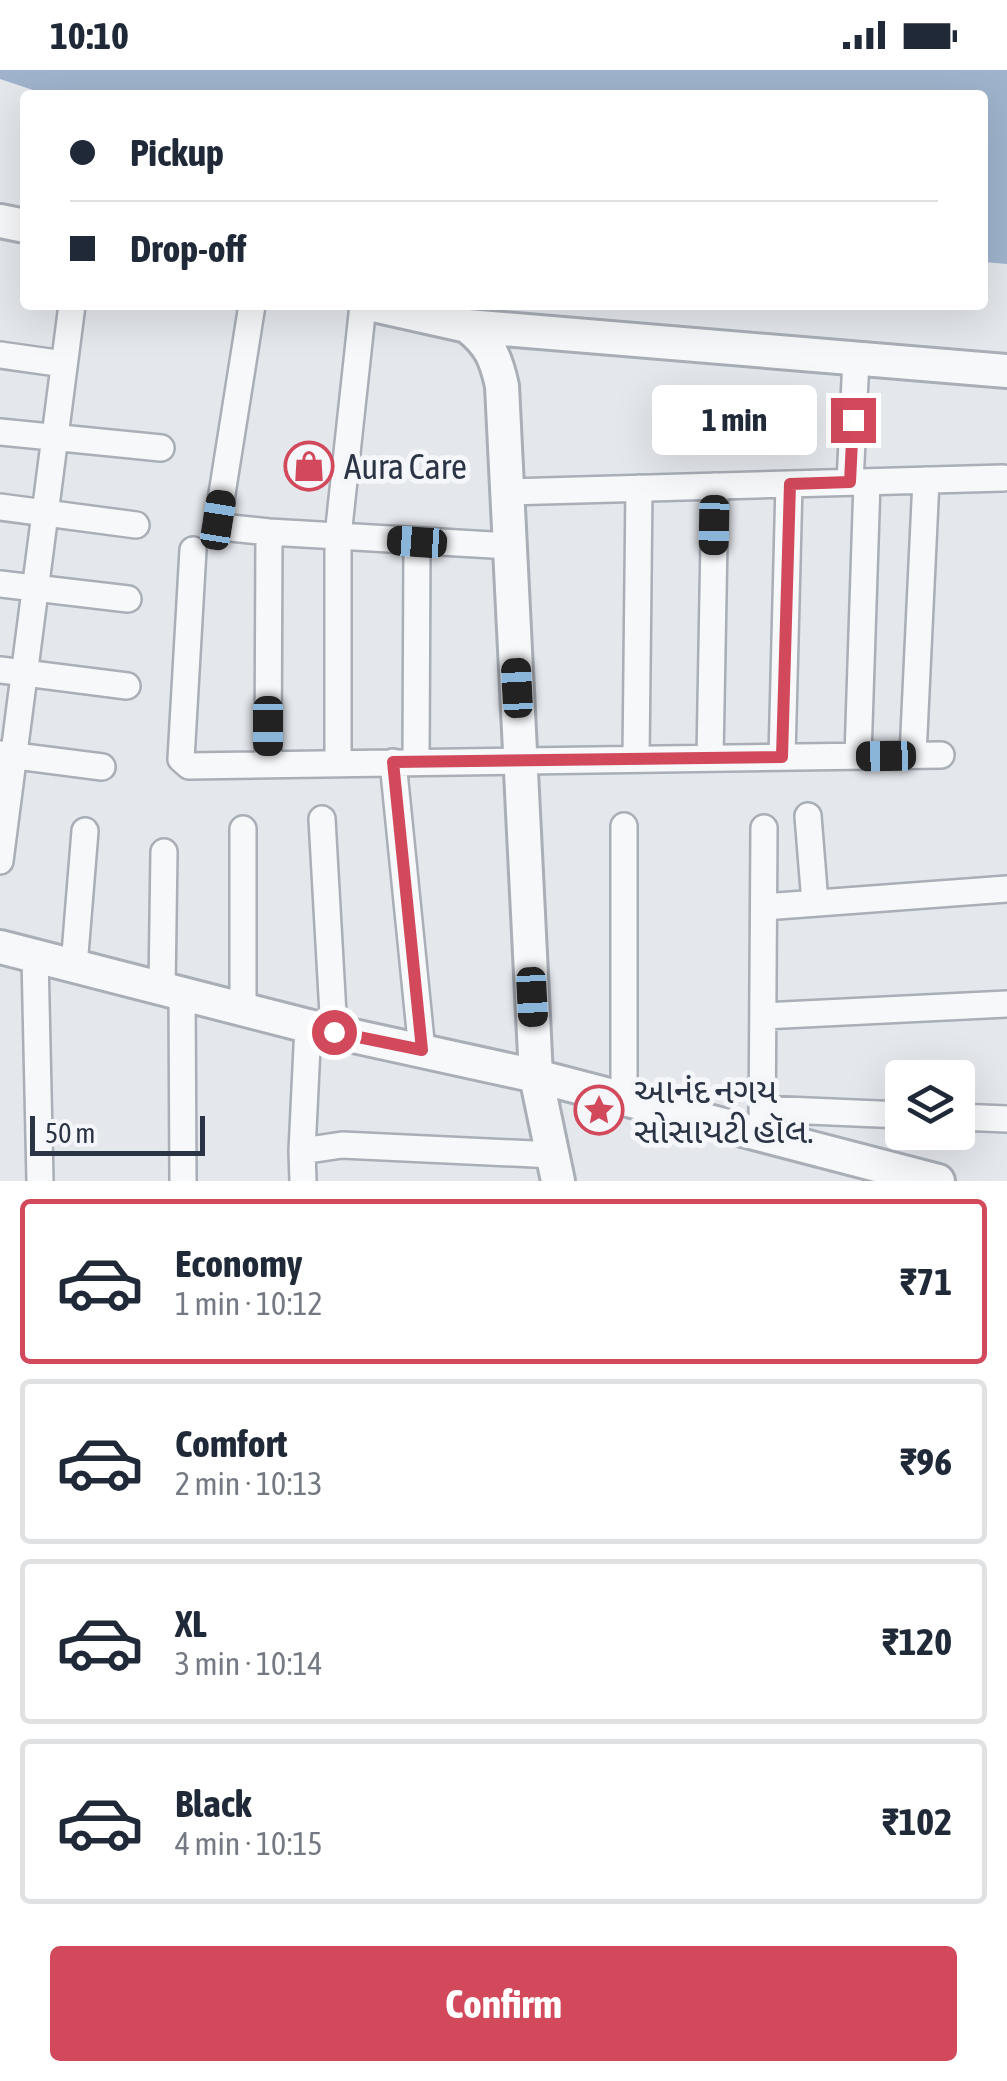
<!DOCTYPE html>
<meta charset="utf-8">
<style>
body{margin:0;font-family:"Asap Condensed","Noto Sans Gujarati",sans-serif;background:#f6f6f7;color:#1f2937;height:100vh;display:flex;flex-direction:column;font-size:38px;white-space:nowrap}
*{box-sizing:border-box;margin:0}
p{font-size:32px;color:#747a83}
.icon{flex:none;width:55px;height:55px;fill:none;stroke:currentColor;stroke-width:2;stroke-linecap:round;stroke-linejoin:round}
.map{position:relative;height:1111px;overflow:hidden}
.side{display:flex;flex-direction:column;background:#fff;flex:1}
.side>*{flex:none}
.banner{position:absolute;left:20px;top:20px;width:968px;height:220px;border-radius:10px;box-shadow:0 10px 40px #0002;display:grid;align-content:center;height:220px;padding:0 50px;background:#fff}
.buttons{position:absolute;left:885px;top:990px;display:grid;gap:20px}
.buttons a{display:grid;place-items:center;width:90px;height:90px;border-radius:10px;background:#fff;box-shadow:0 10px 40px #0002;font-size:50px}
.scale{position:absolute;left:30px;bottom:25px;width:175px;box-sizing:border-box;padding-left:10px;border:5px solid #2b3445;border-top:0;font-size:28px;line-height:35px;white-space:nowrap;color:#2b3445;-webkit-text-stroke:8px #f4f6f9;paint-order:stroke}
.end{position:absolute;width:45px;height:45px;margin:-22px;border:12px solid #d1495b;background:#fff;box-shadow:0 0 0 5px #fff}
.from{border-radius:50%}
.bubble{position:absolute;height:70px;border-radius:10px;background:#fff;box-shadow:0 10px 40px #0002;font-size:32px;font-weight:700;line-height:70px;text-align:center}
.car{position:absolute;width:30px;height:60px;margin:-30px -15px;border-radius:12px;box-shadow:0 0 8px 2px #0007;background:linear-gradient(#222 24%,#8ab4d8 0 40%,#222 0 76%,#8ab4d8 0 86%,#222 0)}
.banner b{display:flex;align-items:center;gap:35px;height:95px;font-size:38px}
.banner b+b{border-top:2px solid #e0e1e3}
.banner i{width:25px;height:25px;background:#1f2937}
ul{padding:18px 0 0;list-style:none}
li{display:flex;align-items:center;gap:30px;height:165px;margin:0 20px 15px;padding:0 30px;border:5px solid #e0e1e3;border-radius:10px}
li div{flex:1}
li b{display:block;font-size:38px}
li em{font-style:normal;font-weight:700}
li.active{border-color:#d1495b}
li>.icon{width:90px;height:90px;stroke-width:1.5}
.cta{display:flex;gap:20px;margin-top:auto;padding:20px 50px}
.cta a{flex:1;height:115px;border-radius:10px;background:#d1495b;color:#fff;font-size:40px;font-weight:700;line-height:115px;text-align:center}
.status{display:flex;justify-content:space-between;align-items:center;height:70px;padding:0 50px;background:#fff;direction:ltr}
.status svg{height:28px;fill:currentColor}
.map>svg:first-child{display:block}
.water{fill:#9fb4cc}
.lines{fill:none;stroke-linecap:round;stroke-linejoin:round}
.minor-casing{stroke:#a9aeb7;stroke-width:30}
.tertiary-casing{stroke:#a9aeb7;stroke-width:38}
.minor{stroke:#f7f8fa;stroke-width:25}
.tertiary{stroke:#f7f8fa;stroke-width:32}
.route{stroke:#d1495b;stroke-width:12}
.labels{text-anchor:middle;dominant-baseline:central;stroke-width:10;stroke-linejoin:round;paint-order:stroke}
.poi-label{font-size:35px;fill:#2b3445;stroke:#f4f6f9;text-anchor:start}
</style>
<div class="status"><b>10:10</b><svg viewBox="0 0 49 12"><path d="M0 12V9h3v3zM5 12V6h3v6zM10 12V3h3v9zM15 12V0h3v12zM26 1h20v11H26zM47 4h2v5h-2z"/></svg></div>
<div class="map">
<svg width="1007" height="1111" viewBox="0 0 1007 1111">
<rect width="100%" height="100%" fill="#e4e7ec"/>
<path class="water" d="M0 0H1007V194L983 192 982 25H48L0 9Z"/>
<g class="lines">
<g class="minor-casing">
<path id="minor" d="M252 235 218 449 221 457 269 462 510 476
M0 285 64 294
M0 362 161 378
M850 412 856 289
M507 422 1003 408
M0 437 136 455
M193 480 181 689 189 696 941 685
M0 514 128 529
M0 600 127 616
M0 684 102 697
M913 685 926 410
M858 686 867 412
M782 687 789 414
M636 688 639 418
M710 688 715 416
M393 692 422 981
M416 692 417 472
M338 693V466L363 235
M268 694 269 462
M808 746 815 833
M322 749 334 962
M243 759V938
M0 791 72 235
M764 837 1007 819
M35 887 40 1111
M74 896 85 761
M162 918 164 782
M182 923 183 1111
M763 946 1007 934
M624 1029V756
M762 1039 902 1045
M958 1047 1007 1049
M762 1065 764 758
M302 1081 342 1075 554 1085
M303 1111 302 1081 308 956"/>
</g>
<g class="tertiary-casing">
<path id="tertiary" d="M0 151 25 156
M373 235 467 256 1007 301
M467 256C490 274 496 288 502 316L536 1006 558 1111
M0 877 308 956 536 1006 938 1111"/>
</g>
<use href="#minor" class="minor"/>
<use href="#tertiary" class="tertiary"/>
</g>
<g class="lines">
<path class="route" d="M334 962 422 980 393 692 782 687 790 414 850 412 853 350"/>
</g>
<defs>
<g id="shop-ring" transform="scale(2.5)"><circle r="9.5" fill="#f4f6f9" stroke="#d1495b" stroke-width="1.5"/><path d="M-5-2.5h2.3a2.7 3.5 0 0 1 5.4 0H5L5.5 6h-11ZM-1.5-2.5h3a1.5 2.3 0 0 0-3 0Z" fill="#d1495b"/></g>
<g id="sight-ring" transform="scale(2.5)"><circle r="9.5" fill="#f4f6f9" stroke="#d1495b" stroke-width="1.5"/><path d="M0-6L1.8-2.2L6-1.7L2.9 1.2L3.7 5.4L0 3.3L-3.7 5.4L-2.9 1.2L-6-1.7L-1.8-2.2Z" fill="#d1495b"/></g>
</defs>
<g fill-rule="evenodd">
<use href="#shop-ring" x="309" y="396"/>
<use href="#sight-ring" x="599" y="1040"/>
</g>
<g class="labels">
<g class="poi-label">
<text x="344" y="396">Aura Care</text>
<text x="634" y="1020">આનંદ નગય<tspan x="634" dy="40">સોસાયટી હૉલ.</tspan></text>
</g>
</g>
</svg>
<div class="buttons">
<a><svg class="icon" aria-label="layers" viewBox="0 0 24 24"><path d="M12 4l9 5-9 5-9-5zM3 14l9 5 9-5"/></svg></a>
</div>
<div class="scale">50 m</div>
<i class="end from" style="left:334px;top:962px"></i>
<i class="end" style="left:853px;top:350px"></i>
<div class="bubble" style="left:652px;top:315px;width:165px">1 min</div>
<i class="car" style="left:218px;top:450px;rotate:9deg"></i>
<i class="car" style="left:714px;top:455px;rotate:181deg"></i>
<i class="car" style="left:417px;top:472px;rotate:274deg"></i>
<i class="car" style="left:517px;top:618px;rotate:357deg"></i>
<i class="car" style="left:268px;top:656px;rotate:180deg"></i>
<i class="car" style="left:886px;top:686px;rotate:269deg"></i>
<i class="car" style="left:532px;top:927px;rotate:177deg"></i>
<div class="banner">
<b><i class="from"></i>Pickup</b>
<b><i></i>Drop-off</b>
</div>
</div>
<section class="side">
<ul>
<li class="active"><svg class="icon" aria-label="car" viewBox="0 0 24 24"><path d="M5 17H2v-5l4-1 3-4h7l3 4 3 1v5h-3M9 17h6M6 11h13"/><circle cx="7" cy="17" r="2"/><circle cx="17" cy="17" r="2"/></svg><div><b>Economy</b><p>1 min · 10:12</p></div><em>₹71</em></li>
<li><svg class="icon" aria-label="car" viewBox="0 0 24 24"><path d="M5 17H2v-5l4-1 3-4h7l3 4 3 1v5h-3M9 17h6M6 11h13"/><circle cx="7" cy="17" r="2"/><circle cx="17" cy="17" r="2"/></svg><div><b>Comfort</b><p>2 min · 10:13</p></div><em>₹96</em></li>
<li><svg class="icon" aria-label="car" viewBox="0 0 24 24"><path d="M5 17H2v-5l4-1 3-4h7l3 4 3 1v5h-3M9 17h6M6 11h13"/><circle cx="7" cy="17" r="2"/><circle cx="17" cy="17" r="2"/></svg><div><b>XL</b><p>3 min · 10:14</p></div><em>₹120</em></li>
<li><svg class="icon" aria-label="car" viewBox="0 0 24 24"><path d="M5 17H2v-5l4-1 3-4h7l3 4 3 1v5h-3M9 17h6M6 11h13"/><circle cx="7" cy="17" r="2"/><circle cx="17" cy="17" r="2"/></svg><div><b>Black</b><p>4 min · 10:15</p></div><em>₹102</em></li>
</ul>
<div class="cta"><a>Confirm</a></div>
</section>
